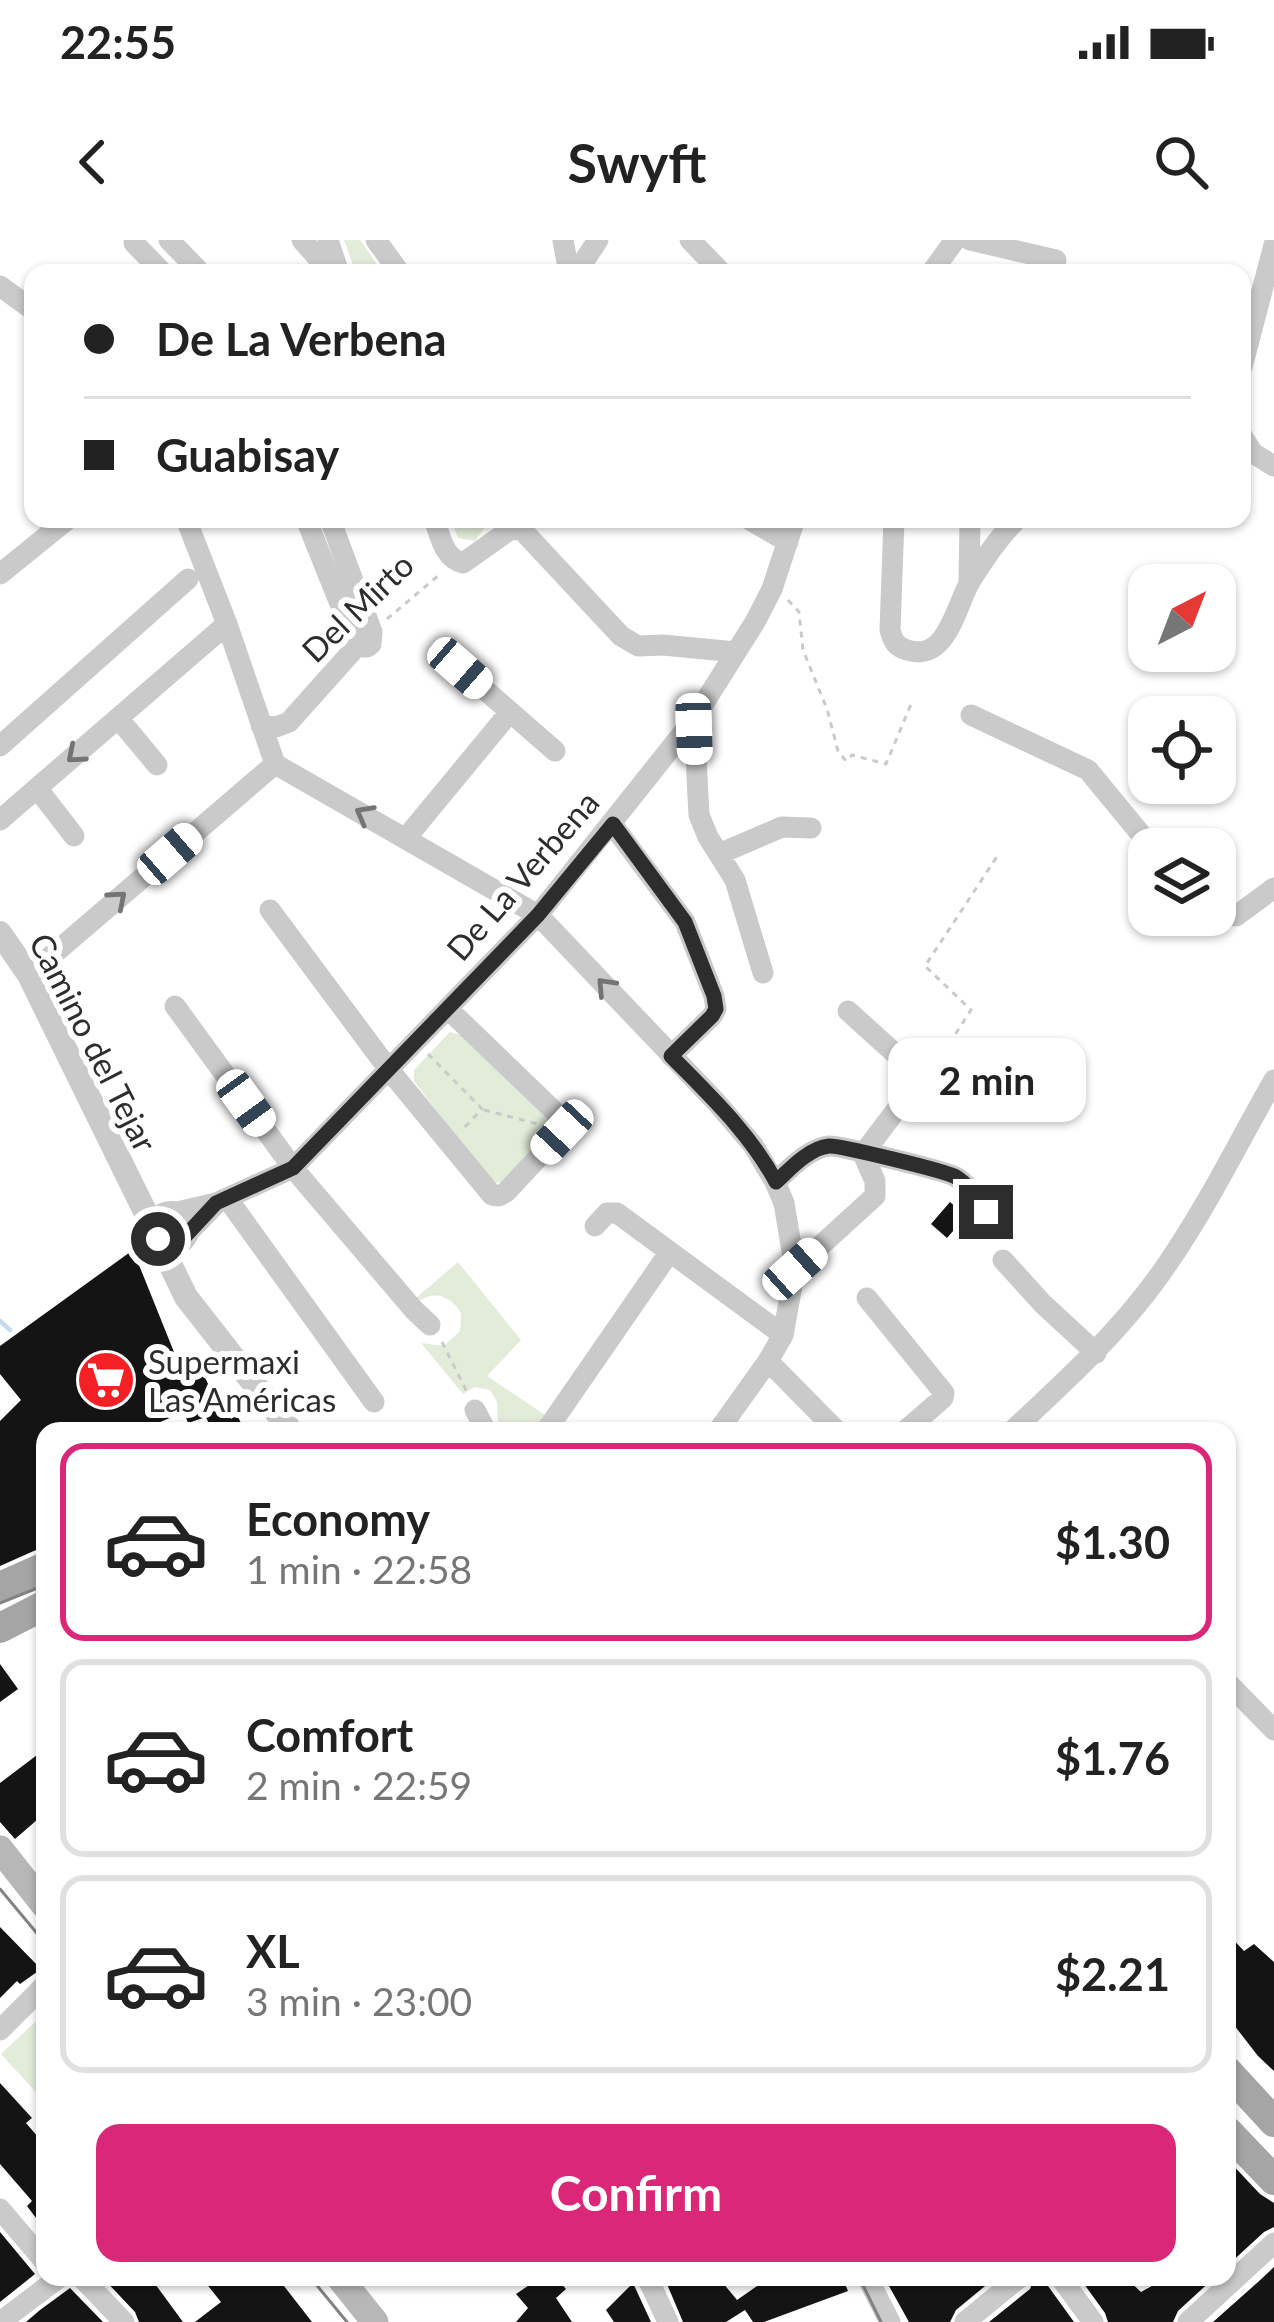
<!DOCTYPE html>
<meta charset="utf-8">
<style>
body{margin:0;font-family:Lato,sans-serif;background:#f6f6f6;color:#222;height:100vh;display:flex;flex-direction:column;font-size:45px;white-space:nowrap}
*{box-sizing:border-box;margin:0}
p{font-size:39px;color:#767676}
.icon{flex:none;width:66px;height:66px;fill:none;stroke:currentColor;stroke-width:2;stroke-linecap:round;stroke-linejoin:round}
.map{position:relative;flex:1;overflow:hidden}
.details{position:absolute;left:36px;top:1182px;width:1200px;height:864px;display:flex;flex-direction:column;background:#fff;border-radius:24px;box-shadow:0 3px 9px #0004}
.details>*{flex:none}
.banner{position:absolute;left:24px;top:24px;width:1227px;height:264px;border-radius:24px;box-shadow:0 3px 9px #0004;display:grid;align-content:center;height:264px;padding:0 60px;background:#fff}
.needle{width:78px;rotate:42deg}
.buttons{position:absolute;left:1128px;top:324px;display:grid;gap:24px}
.buttons a{display:grid;place-items:center;width:108px;height:108px;border-radius:24px;background:#fff;box-shadow:0 3px 9px #0004;font-size:60px}
.end{position:absolute;width:54px;height:54px;margin:-27px;border:15px solid #2d2d2d;background:#fff;box-shadow:0 0 0 6px #fff}
.from{border-radius:50%}
.bubble{position:absolute;height:84px;border-radius:24px;background:#fff;box-shadow:0 3px 9px #0004;font-size:39px;font-weight:700;line-height:84px;text-align:center}
.car{position:absolute;width:36px;height:72px;margin:-36px -18px;border-radius:15px;box-shadow:0 0 9px 3px #0007;background:linear-gradient(#fff 24%,#345 0 40%,#fff 0 76%,#345 0 86%,#fff 0)}
.banner b{display:flex;align-items:center;gap:42px;height:114px;font-size:45px}
.banner b+b{border-top:3px solid #e0e0e0}
.banner i{width:30px;height:30px;background:#222}
ul{padding:21px 0 0;list-style:none}
li{display:flex;align-items:center;gap:36px;height:198px;margin:0 24px 18px;padding:0 36px;border:6px solid #e0e0e0;border-radius:24px}
li div{flex:1}
li b{display:block;font-size:45px}
li em{font-style:normal;font-weight:700}
li.current{border-color:#db2777}
li>.icon{width:108px;height:108px;stroke-width:1.5}
.primary-button{display:flex;gap:24px;margin-top:auto;padding:24px 60px}
.primary-button a{flex:1;height:138px;border-radius:24px;background:#db2777;color:#fff;font-size:48px;font-weight:700;line-height:138px;text-align:center}
.status{display:flex;justify-content:space-between;align-items:center;height:84px;padding:0 60px;background:#fff;direction:ltr}
.status svg{height:33px;fill:currentColor}
header{display:flex;justify-content:space-between;align-items:center;height:156px;padding:0 60px;background:#fff;font-size:54px;font-weight:700}
.map>svg:first-child{display:block}
.green{fill:#e2ecd9}
.lines{fill:none;stroke-linecap:round;stroke-linejoin:round}
.stream{stroke:#c3dbee;stroke-width:4.5}
.building{fill:#141414}
.path{stroke:#cacaca;stroke-width:3;stroke-dasharray:6 6;stroke-linecap:butt}
.minor{stroke:#cacaca;stroke-width:21}
.tertiary{stroke:#cacaca;stroke-width:24}
.secondary{stroke:#b7b7b7;stroke-width:27}
.primary{stroke:#a5a5a5;stroke-width:30}
.tram{stroke:#828282;stroke-width:3}
.oneway{stroke:#747474}
.route{stroke:#2d2d2d;stroke-width:15}
.labels{text-anchor:middle;dominant-baseline:central;stroke-width:12;stroke-linejoin:round;paint-order:stroke}
.street-label{font-size:33px;fill:#2d2d2d;stroke:#fff}
.poi-label{font-size:33px;fill:#2d2d2d;stroke:#fff;text-anchor:start}
</style>
<div class="status"><b>22:55</b><svg viewBox="0 0 49 12"><path d="M0 12V9h3v3zM5 12V6h3v6zM10 12V3h3v9zM15 12V0h3v12zM26 1h20v11H26zM47 4h2v5h-2z"/></svg></div>
<header><svg class="icon" aria-label="back" viewBox="0 0 24 24"><path d="M15 5l-7 7 7 7"/></svg>Swyft<svg class="icon" aria-label="search" viewBox="0 0 24 24"><circle cx="10" cy="10" r="6"/><path d="M15 15l6 6"/></svg></header>
<div class="map">
<svg width="1274" height="2082" viewBox="0 0 1274 2082">
<rect width="100%" height="100%" fill="#fff"/>
<path class="green" d="M344 0H360L383 33H356Z
M451 279H501L490 280 475 301 458 298Z
M450 792 461 795 548 880V893L503 942 495 943 487 938 414 841V830Z
M458 1022 521 1100 487 1136 545 1175 534 1191H507L498 1185 497 1162 490 1150 475 1147 463 1154 421 1103 444 1106 460 1091 461 1073C452 1058 437 1050 421 1060L416 1058Z
M45 1773V1862L1 1814Z"/>
<g class="lines">
<path class="stream" d="M0 1081 10 1090"/>
</g>
<path class="building" d="M950 962 966 976 947 998 931 984Z
M133 1010 176 1117 187 1112 196 1135 203 1133 214 1157 221 1154 231 1179 237 1175 245 1191H212L206 1177 188 1183 184 1172 139 1191H45V1306L0 1326V1181L21 1160 0 1134V1106Z
M0 1424 18 1449 0 1462Z
M45 1509V1573L15 1599 0 1582V1543Z
M0 1687 41 1729 20 1744 17 1741 0 1758Z
M1227 1693 1244 1711 1254 1704 1274 1722V1831L1258 1816 1227 1776Z
M0 1843 32 1878 26 1883 45 1905V1990L27 1966 32 1961 0 1924Z
M1227 1919 1260 1954 1274 1963V1987L1264 1992 1227 2026Z
M0 1992 35 2034 0 2062Z
M1274 2027V2082H1213L1258 2042Z
M102 2037H150L183 2082H139L135 2072Z
M201 2037H277L312 2082H195L221 2062Z
M541 2037H555L566 2049 556 2058 572 2082H516L528 2068 516 2054Z
M664 2037H718L737 2060 770 2037H842L848 2051 764 2082H753L745 2070 726 2082H683Z
M884 2037H996L956 2070 950 2082H909Z
M1035 2037H1045L1048 2046 1074 2082H989L1030 2049Z
M1079 2037H1125L1141 2052 1168 2037H1215L1178 2071 1173 2082H1108L1105 2073Z
M633 2043 651 2082H614L606 2070Z
M70 2048 103 2082H26L40 2070Z"/>
<g class="lines">
<path class="path" d="M788 360 799 372 803 410 827 469 838 511 846 521 852 515 886 524 912 462
M387 379 439 335
M428 814 482 869 463 889
M936 824 971 770 925 726 998 615
M484 870 538 884
M442 1102 467 1152"/>
<path class="minor" d="M169 0 201 33
M302 0 331 33
M328 0 339 33
M376 0 400 33
M563 0 569 33
M690 0 722 33
M970 0 1056 20
M134 3 163 33
M576 33 598 0
M931 33 955 0
M0 46 33 70
M1242 127 1274 5
M1242 196 1253 213 1274 226
M186 279 227 384 275 524 538 675 717 863 753 905 775 942 784 963 795 1029 783 1095 768 1121 718 1191
M306 279 357 406
M434 279C440 295 444 319 463 323L511 289 523 291 621 396 638 406 663 405 736 412
M748 279 788 302
M894 279 890 390C893 401 896 407 907 410 948 423 956 364 971 340 984 319 1000 296 1017 279
M0 334 68 279
M969 342 970 279
M460 428 555 511
M971 475 1088 530 1153 609
M118 478 157 525
M694 479 699 575 708 597 735 640 763 733
M261 485 276 487 289 482 357 406 367 407 371 404 372 392 330 279
M0 506 188 339
M37 548 74 596
M0 580 227 384
M612 584 685 682 714 756 716 769 712 776 671 816
M406 598 510 472
M719 614 782 587 811 588
M270 670 390 831 492 955 499 956 506 952 562 892 563 882 555 872 448 769
M1215 674 1236 676 1274 648
M29 735 275 524
M175 766 293 928 414 1070 430 1085
M775 942C790 929 809 908 829 906 838 905 946 931 956 937 969 945 977 959 986 972
M227 958 374 1162
M173 973 216 963 293 928 538 675 694 479 755 382 772 349 795 279
M595 986 607 973H617L783 1095
M187 994 216 964
M1003 1020 1043 1064 1096 1113
M795 1029 875 956V941L863 914 921 837 848 771
M867 1058 944 1153 943 1158 905 1191
M768 1121 837 1191
M475 1170 486 1191
M546 1191 669 1013
M1012 1191C1068 1139 1125 1087 1168 1023 1208 965 1239 901 1274 840
M1227 1442 1274 1490
M0 1790 45 1745
M0 1969 45 2022
M81 2037 124 2082
M647 2037 668 2082
M867 2037 890 2082
M1060 2037 1093 2082
M0 2082 60 2037
M965 2082 1020 2037
M1188 2082 1274 2003"/>
<path class="tertiary" d="M0 693 29 735 156 994
M155 989a16 16 0 1 1 32 0a16 16 0 1 1-32 0Z
M158 999 186 1057 291 1191"/>
<path class="secondary" d="M0 1609 45 1666
M339 2037 375 2082"/>
<path class="primary" d="M0 1347 45 1327
M0 1388 45 1365
M1227 1831 1274 1882
M1227 1891 1274 1940"/>
<path class="tram" d="M0 1363 45 1345
M0 1649 45 1703
M310 2037 347 2082
M859 2037 881 2082"/>
</g>
<defs><path id="oneway-chevron" d="M-2-3.5L2.5 0L-2 3.5" fill="none" stroke-width="1.6" stroke-linecap="round" stroke-linejoin="round" transform="scale(3)"/></defs>
<g class="oneway">
<use href="#oneway-chevron" transform="translate(75 515) rotate(139)"/>
<use href="#oneway-chevron" transform="translate(364 574) rotate(-151)"/>
<use href="#oneway-chevron" transform="translate(118 659) rotate(-41)"/>
<use href="#oneway-chevron" transform="translate(605 746) rotate(-133)"/>
</g>
<g class="lines">
<path class="route" d="M158 999 166 1004 177 1005 216 963 293 928 538 675 613 584 685 682 714 756 716 769 712 776 671 816C709 855 750 893 776 942 790 929 809 908 829 906 838 905 946 931 956 937 969 945 977 959 986 972"/>
</g>
<defs>
<g id="supermarket-disc" transform="scale(3)"><circle r="9.5" fill="#f32025" stroke="#fff"/><path d="M-6-5.5h2.5l.6 2H6L4.5 2H-2.5L-4.4-4H-6ZM-1.5 3.2a1.3 1.3 0 1 0 .1 0ZM3 3.2a1.3 1.3 0 1 0 .1 0Z" fill="#fff"/></g>
</defs>
<g fill-rule="evenodd">
<use href="#supermarket-disc" x="106" y="1140"/>
</g>
<g class="labels">
<g class="street-label">
<text transform="translate(357 367) rotate(-44)">Del Mirto</text>
<text transform="translate(522 635) rotate(-49)">De La Verbena</text>
<text transform="translate(94 802) rotate(63)">Camino del Tejar</text>
</g>
<g class="poi-label">
<text x="148" y="1121">Supermaxi<tspan x="148" dy="38">Las Américas</tspan></text>
</g>
</g>
</svg>
<div class="buttons">
<a><svg class="needle" viewBox="-14 -14 28 28"><path d="M0-13l5 13h-10z" fill="#e53935"/><path d="M0 13l5-13h-10z" fill="#767676"/></svg></a>
<a><svg class="icon" aria-label="locate" viewBox="0 0 24 24"><circle cx="12" cy="12" r="6"/><path d="M12 2v4M12 18v4M2 12h4M18 12h4"/></svg></a>
<a><svg class="icon" aria-label="layers" viewBox="0 0 24 24"><path d="M12 4l9 5-9 5-9-5zM3 14l9 5 9-5"/></svg></a>
</div>
<i class="end from" style="left:158px;top:999px"></i>
<i class="end" style="left:986px;top:972px"></i>
<div class="bubble" style="left:888px;top:798px;width:198px">2 min</div>
<i class="car" style="left:460px;top:428px;rotate:131deg"></i>
<i class="car" style="left:694px;top:489px;rotate:178deg"></i>
<i class="car" style="left:170px;top:614px;rotate:49deg"></i>
<i class="car" style="left:246px;top:863px;rotate:144deg"></i>
<i class="car" style="left:562px;top:892px;rotate:223deg"></i>
<i class="car" style="left:795px;top:1029px;rotate:48deg"></i>
<div class="banner">
<b><i class="from"></i>De La Verbena</b>
<b><i></i>Guabisay</b>
</div>
<section class="details">
<ul>
<li class="current"><svg class="icon" aria-label="car" viewBox="0 0 24 24"><path d="M5 17H2v-5l4-1 3-4h7l3 4 3 1v5h-3M9 17h6M6 11h13"/><circle cx="7" cy="17" r="2"/><circle cx="17" cy="17" r="2"/></svg><div><b>Economy</b><p>1 min · 22:58</p></div><em>$1.30</em></li>
<li><svg class="icon" aria-label="car" viewBox="0 0 24 24"><path d="M5 17H2v-5l4-1 3-4h7l3 4 3 1v5h-3M9 17h6M6 11h13"/><circle cx="7" cy="17" r="2"/><circle cx="17" cy="17" r="2"/></svg><div><b>Comfort</b><p>2 min · 22:59</p></div><em>$1.76</em></li>
<li><svg class="icon" aria-label="car" viewBox="0 0 24 24"><path d="M5 17H2v-5l4-1 3-4h7l3 4 3 1v5h-3M9 17h6M6 11h13"/><circle cx="7" cy="17" r="2"/><circle cx="17" cy="17" r="2"/></svg><div><b>XL</b><p>3 min · 23:00</p></div><em>$2.21</em></li>
</ul>
<div class="primary-button"><a>Confirm</a></div>
</section>
</div>
